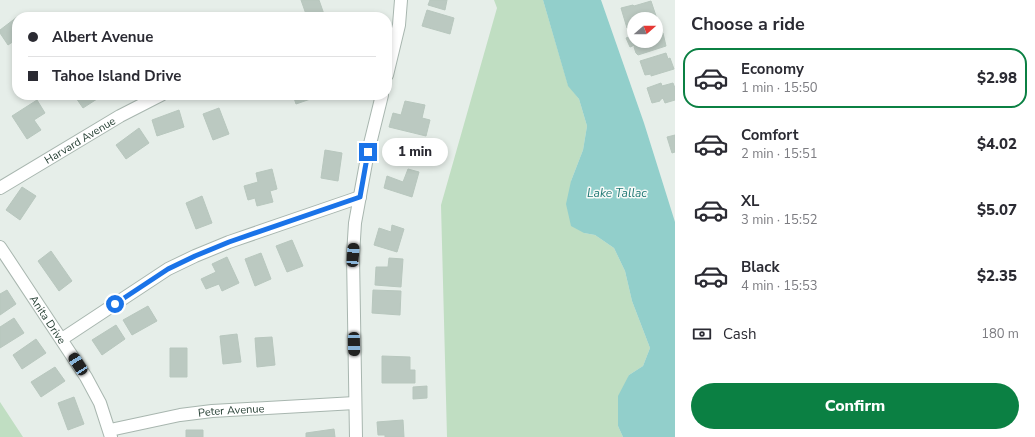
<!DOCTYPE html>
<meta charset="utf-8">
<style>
body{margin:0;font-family:"Nunito Sans",sans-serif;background:#f2f2f3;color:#2b2b33;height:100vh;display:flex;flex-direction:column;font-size:15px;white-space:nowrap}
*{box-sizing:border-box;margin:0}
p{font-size:13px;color:#7c7c81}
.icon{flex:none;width:22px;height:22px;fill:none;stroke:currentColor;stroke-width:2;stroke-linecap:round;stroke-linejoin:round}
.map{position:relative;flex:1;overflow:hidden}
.panel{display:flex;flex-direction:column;background:#fff;width:360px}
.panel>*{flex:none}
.hud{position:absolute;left:12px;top:12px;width:380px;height:88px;border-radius:16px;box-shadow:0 2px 6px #0003;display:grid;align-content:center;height:88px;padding:0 16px;background:#fff}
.needle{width:26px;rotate:70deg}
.tools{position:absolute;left:627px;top:12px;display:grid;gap:8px}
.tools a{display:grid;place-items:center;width:36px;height:36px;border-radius:50%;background:#fff;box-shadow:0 2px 6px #0003;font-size:20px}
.end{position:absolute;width:18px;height:18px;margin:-9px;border:5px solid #1a73e8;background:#fff;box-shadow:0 0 0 2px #fff}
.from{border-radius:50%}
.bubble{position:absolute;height:28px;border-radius:14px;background:#fff;box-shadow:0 2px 6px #0003;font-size:13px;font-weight:800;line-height:28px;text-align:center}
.car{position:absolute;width:12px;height:24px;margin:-12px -6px;border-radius:5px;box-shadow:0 0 3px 1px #0007;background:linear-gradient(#222 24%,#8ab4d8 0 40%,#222 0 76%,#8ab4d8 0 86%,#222 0)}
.hud b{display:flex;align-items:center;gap:14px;height:38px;font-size:15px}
.hud b+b{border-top:1px solid #e1e1e2}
.hud i{width:10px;height:10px;background:#2b2b33}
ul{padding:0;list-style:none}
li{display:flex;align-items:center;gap:12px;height:60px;margin:0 8px 6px;padding:0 8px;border:2px solid transparent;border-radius:16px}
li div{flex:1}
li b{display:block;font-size:15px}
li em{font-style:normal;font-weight:800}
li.active{border-color:#0b8043}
li>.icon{width:36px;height:36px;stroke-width:1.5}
h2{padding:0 16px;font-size:18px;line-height:48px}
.pay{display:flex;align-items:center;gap:10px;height:44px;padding:0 16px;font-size:15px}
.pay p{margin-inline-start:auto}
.cta{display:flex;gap:8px;margin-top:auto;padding:8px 16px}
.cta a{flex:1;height:46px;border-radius:24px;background:#0b8043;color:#fff;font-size:16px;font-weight:800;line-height:46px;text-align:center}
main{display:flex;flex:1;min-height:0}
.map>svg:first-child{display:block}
.green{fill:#c0dec2}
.water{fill:#92cfcb}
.building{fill:#bbc9c1;stroke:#b8c7be}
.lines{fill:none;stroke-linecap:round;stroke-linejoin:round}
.minor-casing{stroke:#a8b6af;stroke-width:14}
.minor{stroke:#fff;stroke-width:12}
.route{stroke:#1a73e8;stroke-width:5}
.labels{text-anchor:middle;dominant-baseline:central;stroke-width:3;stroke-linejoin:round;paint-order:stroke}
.street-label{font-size:11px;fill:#253f33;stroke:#f7faf8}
.water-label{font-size:12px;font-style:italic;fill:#227975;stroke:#f7faf8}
</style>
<main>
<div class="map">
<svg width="675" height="437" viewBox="0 0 675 437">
<rect width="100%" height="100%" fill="#e6eee9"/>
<path class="green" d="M494 0H543L568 85 579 99 587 126 583 150 571 181 584 233 595 235 614 248 625 271 632 301 650 348 643 366 629 375 618 426 623 437H447L441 205 497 8Z
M0 402 23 437H0Z"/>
<path class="water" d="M543 0H601L644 123 675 222V437H623L618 426V396L629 375 643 366 650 348 632 301 625 271 614 248 595 235 584 233 571 226 566 204 571 181 583 150 587 126 579 99 568 86Z"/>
<path class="building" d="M301 0H319L325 17H307Z
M430 0H447L445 10 428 5Z
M651 1 657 19H634V26L627 28 621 8 633 5 634 6Z
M427 10 454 18 450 34 422 26Z
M17 17V39L8 45 0 33V30Z
M656 29H658L659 32 663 33 666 46 638 55 636 53 634 47 635 45 630 47 626 38 634 35V41H656Z
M666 53 668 59 670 58 674 69 651 76V74L645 75 640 61Z
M661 83 662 86 673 83 675 88V100L665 103 663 98 660 100V101L652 103 647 88Z
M74 95H95L97 99 83 108Z
M293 95H322L296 104Z
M37 100 45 113 34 120 41 130 27 139 12 116Z
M405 101 425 105 422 118 430 120 426 136 389 127 393 113 401 115Z
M219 108 229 134 213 140 203 114Z
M179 110 184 127 157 136 152 120Z
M139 128 149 143 126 159 116 145Z
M675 135V152L672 153 667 137Z
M395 140 423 146 419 163 391 157Z
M325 150 342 153 338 181 321 178Z
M272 169 277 189 270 191 273 202 257 206 255 198 248 200 244 186 258 182 256 173Z
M408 169 419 172 412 197 384 188 387 176 403 182Z
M22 187 36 196 20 220 6 210Z
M202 196 212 223 196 229 186 203Z
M392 225 404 229 397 252 374 245 379 228 391 232Z
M292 240 303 266 287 272 276 246Z
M51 251 72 281 59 291 38 261Z
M261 253 271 279 255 286 245 259Z
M227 257 239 283 222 291 219 284 206 289 201 279 216 272 212 264Z
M389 258 403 259 401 287 375 285 376 267H388Z
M7 290 16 304 0 315V294Z
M373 290 401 291 400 315 372 313Z
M148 306 157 321 132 335 123 320Z
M14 318 24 333 0 348V327Z
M116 325 125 339 102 355 92 340Z
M237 334 241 362 223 364 220 336Z
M272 337 275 365 257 367 255 338Z
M36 339 46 353 22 369 13 355Z
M170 348H187V377H170Z
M382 356 410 357V370H415V383H382Z
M55 367 65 381 41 397 31 382Z
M427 386V398L413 399V387Z
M74 397 84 424 68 430 58 403Z
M403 420 404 437H385V435H378L377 422Z
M334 429 335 437H306V433Z
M186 430H203V437H186Z"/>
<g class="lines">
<g class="minor-casing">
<g id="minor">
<path d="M387 75 399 25 401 0"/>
<path id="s1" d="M0 188 120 116 161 95"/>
<path id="s2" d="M0 247 86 377 100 403 111 437"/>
<path d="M62 339 168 269 195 256 229 242 360 197"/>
<path id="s3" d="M110 430 180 415 212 411 355 403"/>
<path d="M356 437 353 255 355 223 368 152 382 95"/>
</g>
</g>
<use href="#minor" class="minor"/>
</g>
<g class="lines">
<path class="route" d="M115 304 168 269 195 256 229 242 360 197 368 152"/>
</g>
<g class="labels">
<g class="street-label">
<text stroke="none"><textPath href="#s1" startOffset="93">Harvard Avenue</textPath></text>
<text stroke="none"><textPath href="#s2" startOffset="87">Anita Drive</textPath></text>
<text stroke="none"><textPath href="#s3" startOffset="123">Peter Avenue</textPath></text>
</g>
<g class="water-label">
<text x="617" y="193">Lake Tallac</text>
</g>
</g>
</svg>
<div class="tools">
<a><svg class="needle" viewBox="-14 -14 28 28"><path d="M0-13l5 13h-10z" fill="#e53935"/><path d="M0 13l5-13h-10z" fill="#7c7c81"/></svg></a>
</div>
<i class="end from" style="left:115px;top:304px"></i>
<i class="end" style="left:368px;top:152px"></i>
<div class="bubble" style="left:382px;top:138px;width:66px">1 min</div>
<i class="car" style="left:353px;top:255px;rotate:4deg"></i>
<i class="car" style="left:354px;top:344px;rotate:179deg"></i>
<i class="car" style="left:78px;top:364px;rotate:327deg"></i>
<div class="hud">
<b><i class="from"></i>Albert Avenue</b>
<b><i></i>Tahoe Island Drive</b>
</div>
</div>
<section class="panel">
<h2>Choose a ride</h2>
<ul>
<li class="active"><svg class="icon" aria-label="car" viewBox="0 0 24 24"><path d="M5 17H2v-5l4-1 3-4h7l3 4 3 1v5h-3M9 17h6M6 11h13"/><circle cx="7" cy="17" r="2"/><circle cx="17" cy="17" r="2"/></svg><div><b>Economy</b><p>1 min · 15:50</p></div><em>$2.98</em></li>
<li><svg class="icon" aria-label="car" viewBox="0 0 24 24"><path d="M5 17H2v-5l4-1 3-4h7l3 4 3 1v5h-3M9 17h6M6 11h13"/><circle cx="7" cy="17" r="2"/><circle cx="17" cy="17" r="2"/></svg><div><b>Comfort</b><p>2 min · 15:51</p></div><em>$4.02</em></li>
<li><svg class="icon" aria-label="car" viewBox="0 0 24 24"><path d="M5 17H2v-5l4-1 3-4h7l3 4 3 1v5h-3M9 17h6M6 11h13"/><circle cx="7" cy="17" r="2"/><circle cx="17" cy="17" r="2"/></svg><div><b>XL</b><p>3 min · 15:52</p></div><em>$5.07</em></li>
<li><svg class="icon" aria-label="car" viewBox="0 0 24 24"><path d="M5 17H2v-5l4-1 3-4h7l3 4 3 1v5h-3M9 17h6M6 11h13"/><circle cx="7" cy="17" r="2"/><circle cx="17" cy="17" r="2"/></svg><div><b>Black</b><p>4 min · 15:53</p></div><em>$2.35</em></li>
</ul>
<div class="pay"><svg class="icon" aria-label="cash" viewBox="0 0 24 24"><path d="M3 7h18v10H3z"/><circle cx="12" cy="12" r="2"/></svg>Cash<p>180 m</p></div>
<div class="cta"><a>Confirm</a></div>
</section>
</main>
